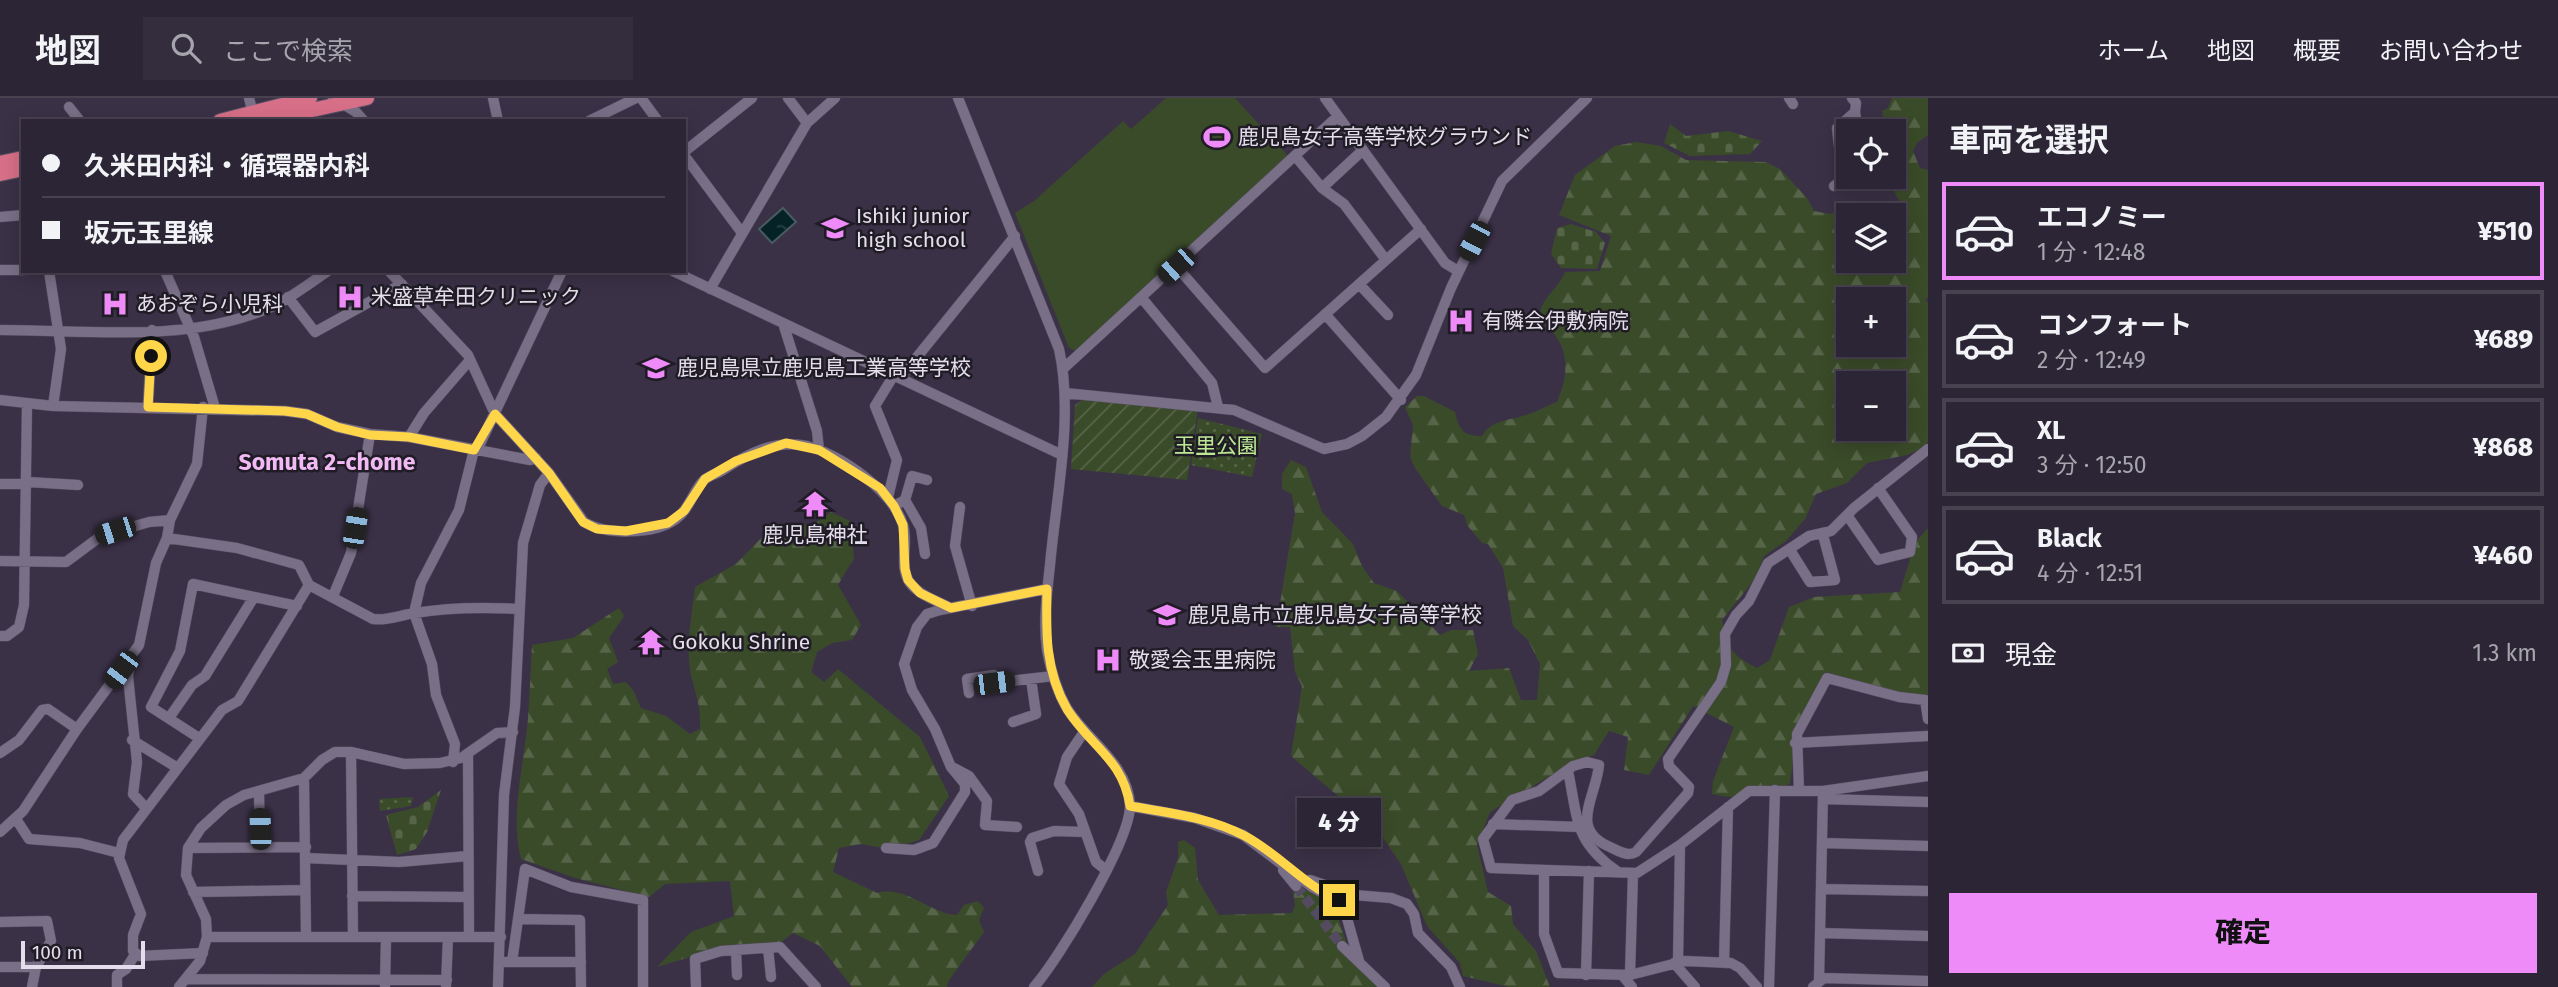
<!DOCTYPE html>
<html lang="ja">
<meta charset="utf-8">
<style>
body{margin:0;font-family:"Fira Sans","Noto Sans JP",sans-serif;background:#342d3d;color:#f1f3f6;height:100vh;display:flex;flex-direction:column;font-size:26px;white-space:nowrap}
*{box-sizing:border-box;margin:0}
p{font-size:23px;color:#a6a5ad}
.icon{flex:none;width:38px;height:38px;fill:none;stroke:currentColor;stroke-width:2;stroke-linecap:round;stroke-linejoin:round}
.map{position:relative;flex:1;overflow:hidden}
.details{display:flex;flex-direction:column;background:#2c2535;width:630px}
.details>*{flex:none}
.guide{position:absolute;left:21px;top:21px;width:665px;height:154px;border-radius:0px;box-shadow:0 4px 18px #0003,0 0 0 2px #484250;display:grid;align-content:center;height:154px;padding:0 21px;background:#2c2535}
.controls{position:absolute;left:1836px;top:21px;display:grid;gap:14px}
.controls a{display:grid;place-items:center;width:70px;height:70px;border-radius:0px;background:#2c2535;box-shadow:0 4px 18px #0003,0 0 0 2px #484250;font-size:35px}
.scale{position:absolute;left:21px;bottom:18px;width:124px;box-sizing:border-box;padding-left:7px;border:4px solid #e4deec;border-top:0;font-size:19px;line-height:24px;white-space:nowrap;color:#e4deec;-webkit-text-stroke:5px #201c26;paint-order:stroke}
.end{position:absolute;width:32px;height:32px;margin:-16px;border:9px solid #ffd54a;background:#111;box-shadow:0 0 0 4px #111}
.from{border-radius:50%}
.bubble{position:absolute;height:49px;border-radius:0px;background:#2c2535;box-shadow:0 4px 18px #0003,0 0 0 2px #484250;font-size:23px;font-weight:800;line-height:49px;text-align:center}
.car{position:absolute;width:21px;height:42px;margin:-21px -10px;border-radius:9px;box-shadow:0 0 5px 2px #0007;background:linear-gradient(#222 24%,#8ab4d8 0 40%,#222 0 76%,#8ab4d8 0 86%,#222 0)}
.guide b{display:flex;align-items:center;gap:24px;height:66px;font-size:26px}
.guide b+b{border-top:2px solid #484250}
.guide i{width:18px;height:18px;background:#f1f3f6}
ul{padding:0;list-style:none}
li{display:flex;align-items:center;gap:21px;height:98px;margin:0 14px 10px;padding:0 7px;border:4px solid #484250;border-radius:0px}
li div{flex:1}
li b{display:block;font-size:26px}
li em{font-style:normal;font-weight:800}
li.selected{border-color:#ee8bf8}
li>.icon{width:63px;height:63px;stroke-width:1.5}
h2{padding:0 21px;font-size:32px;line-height:84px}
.pay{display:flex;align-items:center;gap:18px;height:77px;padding:0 21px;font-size:26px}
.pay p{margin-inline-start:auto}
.action{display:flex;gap:14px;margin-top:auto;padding:14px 21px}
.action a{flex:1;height:80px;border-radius:0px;background:#ee8bf8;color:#111;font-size:28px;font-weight:800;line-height:80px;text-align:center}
header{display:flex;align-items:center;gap:42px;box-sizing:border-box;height:98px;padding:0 35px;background:#2c2535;border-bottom:2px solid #484250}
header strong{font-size:33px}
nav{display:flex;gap:38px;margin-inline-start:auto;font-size:24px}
.search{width:490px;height:63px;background:#342d3d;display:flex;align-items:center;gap:18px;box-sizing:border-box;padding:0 24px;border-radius:0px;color:#a6a5ad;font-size:26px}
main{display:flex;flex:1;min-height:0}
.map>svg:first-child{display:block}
.forest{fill:url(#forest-firs);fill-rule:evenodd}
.cemetery{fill:url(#cemetery-stones)}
.park{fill:url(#park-dots)}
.garden{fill:url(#garden-furrows)}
.pitch{fill:#3a4b29}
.water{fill:url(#water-ripples);stroke:#485b62;stroke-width:2}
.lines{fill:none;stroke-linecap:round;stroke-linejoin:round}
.minor-tunnel{stroke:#544b60;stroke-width:10;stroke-dasharray:10 5;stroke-linecap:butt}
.minor-casing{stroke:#585062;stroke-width:11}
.highway-casing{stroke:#585062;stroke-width:16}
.minor{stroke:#796f87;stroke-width:10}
.highway{stroke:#d76f88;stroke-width:14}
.route{stroke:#ffd54a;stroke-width:9}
.labels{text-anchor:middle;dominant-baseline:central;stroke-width:5;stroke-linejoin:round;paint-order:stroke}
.poi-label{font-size:21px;fill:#e4deec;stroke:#201c26;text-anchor:start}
.park-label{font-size:21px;fill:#bce793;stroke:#201c26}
.neighbourhood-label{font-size:23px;font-weight:bold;fill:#f1baf5;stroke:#201c26}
</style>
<header>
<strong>地図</strong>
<div class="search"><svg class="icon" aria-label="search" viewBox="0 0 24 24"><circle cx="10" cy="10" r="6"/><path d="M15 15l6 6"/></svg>ここで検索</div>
<nav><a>ホーム</a><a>地図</a><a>概要</a><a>お問い合わせ</a></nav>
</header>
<main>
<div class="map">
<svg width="1928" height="889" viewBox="0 0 1928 889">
<defs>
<pattern id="forest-firs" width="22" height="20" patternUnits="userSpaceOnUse" patternTransform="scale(1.75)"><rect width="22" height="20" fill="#3a4b29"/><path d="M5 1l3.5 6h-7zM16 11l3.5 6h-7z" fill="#566448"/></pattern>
<pattern id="cemetery-stones" width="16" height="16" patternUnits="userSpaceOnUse" patternTransform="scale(1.75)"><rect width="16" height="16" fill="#3a4b29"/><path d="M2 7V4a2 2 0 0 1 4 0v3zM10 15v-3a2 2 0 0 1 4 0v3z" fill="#566448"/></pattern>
<pattern id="park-dots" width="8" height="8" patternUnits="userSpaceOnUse" patternTransform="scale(1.75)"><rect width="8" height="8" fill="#3a4b29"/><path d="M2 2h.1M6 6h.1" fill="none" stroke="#566448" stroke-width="1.8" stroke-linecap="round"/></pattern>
<pattern id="garden-furrows" width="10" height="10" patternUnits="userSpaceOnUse" patternTransform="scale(1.75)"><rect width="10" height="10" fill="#3a4b29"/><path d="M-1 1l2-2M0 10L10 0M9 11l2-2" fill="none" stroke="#566448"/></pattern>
<pattern id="water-ripples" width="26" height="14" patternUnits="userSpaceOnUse" patternTransform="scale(1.75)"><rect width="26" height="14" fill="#052327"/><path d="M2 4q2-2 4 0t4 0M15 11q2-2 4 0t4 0" fill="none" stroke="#294246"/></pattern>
</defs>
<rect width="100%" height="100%" fill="#3b3147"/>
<path class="forest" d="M1892 0H1928V37L1917 45 1913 53 1920 70 1928 72V200L1925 201 1928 205V343L1925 349 1907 357 1867 365 1847 385 1816 396 1805 421 1786 443 1764 458 1754 482 1722 522C1727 551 1732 557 1757 570L1770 562 1789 509 1814 499 1900 494 1915 445 1928 430V599L1895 594 1826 574 1796 638 1790 685C1770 700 1736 702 1712 696L1713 683 1734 629 1693 608 1649 677 1624 672 1628 639 1609 633 1594 657 1571 665 1490 714 1477 747 1488 794 1511 808 1513 826 1536 853 1550 889H1509L1463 878 1460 865 1427 828 1401 766 1357 702 1338 698 1291 658 1302 588 1295 574 1290 529H1276L1295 415 1292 396 1282 391V376L1291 362 1306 369 1322 414 1353 446 1362 468 1374 485 1397 493 1440 537 1451 532H1473L1478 556 1469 573 1509 570 1521 602H1537L1540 566 1528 542 1513 528 1503 470 1488 446 1482 445 1467 427 1464 417 1442 408 1415 370 1410 359 1413 327 1405 309 1417 298H1424L1455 314C1459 332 1463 338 1482 338 1492 321 1509 323 1526 317 1537 314 1546 308 1557 304 1566 283 1571 258 1555 237 1549 231 1539 225 1540 216 1541 200 1560 189 1565 174L1600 173 1611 138 1559 117 1575 77 1615 48 1636 44 1661 48 1686 62 1766 64 1780 71 1807 100 1814 113 1830 116 1845 110 1852 117H1848V163H1894L1893 117 1901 106 1886 79H1894V33H1886L1882 13 1888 10ZM1848 201H1894V247H1848ZM1848 285H1894V331H1848Z
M831 414 850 423 854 460 838 487 861 527 852 542 832 545 817 554 811 574 824 584 838 571 920 639 949 698 919 742 889 751 861 746 839 750 833 774 877 795C907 787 929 816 957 817L964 807 978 803 984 810 979 822 984 834 949 882 947 889H852L820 848 793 835 779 846 720 850 657 869 691 834 734 818 730 783 665 786 649 799 575 780 521 761C511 721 521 679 526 639 530 609 530 578 532 547L573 540 619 510 624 518 609 540 618 564 607 571 613 586 626 584 633 592 641 610 666 618 690 636 700 631C701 606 696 599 691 577 685 549 692 517 695 489L736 466 772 429 814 426Z
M1184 742 1195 750 1198 782 1219 817 1292 815 1295 807 1293 793 1299 788 1324 802 1338 820 1348 849 1379 889H1092L1104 876 1135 856 1168 807 1166 794 1178 760V744Z"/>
<path class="cemetery" d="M1670 26 1686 38 1728 33 1762 43 1750 56 1690 58 1664 45Z
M1571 126 1596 134 1605 145 1597 171 1561 170 1551 156 1557 130Z
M441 692 427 734 416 751 397 757 386 717 418 709Z"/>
<path class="park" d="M1198 320 1262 336 1252 379 1191 367Z
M413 699 411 708 380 713 379 701Z"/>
<path class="garden" d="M1084 301 1198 311 1187 382 1071 371 1075 307Z"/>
<path class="pitch" d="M1166 0H1235L1289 59 1078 254 1069 250 1015 115 1034 103 1123 23 1131 31Z"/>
<path class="water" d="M783 110 796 124 772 145 759 131Z"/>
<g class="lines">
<path class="minor-tunnel" d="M1296 788 1342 848"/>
<g class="minor-casing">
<path id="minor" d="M249 0 255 23
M333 0 356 14 364 23
M493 0 498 23
M641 0 658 23
M788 0 807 25
M958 0 1059 251C1074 318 1056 399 1050 467 1047 494 1043 525 1047 552 1051 573 1057 594 1068 612 1088 643 1129 667 1130 708 1130 743 1059 861 1034 889
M1325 0 1445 165 1458 173
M1789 0 1793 6
M69 9 80 23
M1855 14 1858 33
M589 23 636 0
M684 54 752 0
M684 57 742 135
M1848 59 1839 48 1837 30 1855 14 1856 5 1852 0
M1834 88 1848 78
M1322 90 1363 52
M0 119 23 117
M1386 162 1421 131
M1176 168 1265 270 1386 162 1344 106 1322 90 1296 59
M0 172H23
M49 173 61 251 53 308
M165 173 194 239 215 310
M389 173 468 257 495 316 549 375 584 424C605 437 654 437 676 421 689 412 693 393 704 382 708 378 717 376 723 372 749 355 776 341 807 348 841 357 893 393 903 427 909 446 898 467 910 485 919 497 937 503 951 510
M673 173 1060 356
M1359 186 1388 217
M710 191 807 25 835 0
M288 199 315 234 402 186
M1141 199 1212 285 1218 309
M1325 216 1401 302
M783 225 817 333 819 352
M0 232C87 232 182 245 264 212 287 203 307 187 328 173
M1064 270 1338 18
M900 280 1015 138
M1065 295 1234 312 1324 351 1347 346 1362 338 1386 319 1416 277 1451 190 1502 83 1587 0
M0 302 53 308 285 313 307 316 337 329 370 336 409 339 530 362 536 360
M148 309 152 232
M409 339 424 315 470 262
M1928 351 1854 410 1831 433 1809 438 1768 465 1749 503 1736 517 1725 536 1726 567 1721 584 1668 661 1669 668 1689 689 1688 695 1636 754C1627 759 1619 753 1610 749 1568 731 1596 700 1599 667L1587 664 1573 668 1539 693 1512 702 1483 741 1491 770 1637 775 1680 747 1749 693H1823L1928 678
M28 384 78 387
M0 386H28
M888 399 897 362 875 308 894 277
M905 402 912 378 927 382
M894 408 905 402 921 430 925 456
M960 409 955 448 972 508
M1847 417 1878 462 1910 454 1912 439 1878 390
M167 440 237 450 299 467 309 487 373 521C388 523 400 517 415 515 450 509 484 509 519 511
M1790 452 1810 484 1835 482 1823 437
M0 463 66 464 101 438 149 424 170 422
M333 498 351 455 370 336
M0 538H7L19 529 24 507 27 307
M130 562 128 579 137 664 133 696 145 709
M969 595 967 581 994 577V585L1053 578
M169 620 192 587 205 578 254 499
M1013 624 1036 616 1031 581
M1084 634 1067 659 1059 686 1079 716 1096 764 1106 772
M199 640 151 609 180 553 193 486 297 508
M132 642 176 669
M1795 645 1928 638
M351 654 353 839
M0 655 19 642 42 612 48 611 77 631
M468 656 469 839
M453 664 455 646 436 597 432 566 414 515 421 485 459 412 474 352 480 346 562 173
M954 670 969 678 987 703 985 727 1017 729
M1568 673C1578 721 1574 744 1618 774
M304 680 306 839
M259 693 260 749
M1799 693 1797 636 1827 580 1899 599 1925 602 1928 621
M1823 701 1928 704
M1130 708 1195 720 1243 737 1312 789 1343 806 1359 863
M16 721 29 741 80 745 119 755
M1493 726 1580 729
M0 734 23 713 77 631 139 547 156 465 167 440 170 422 197 366 203 309
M1822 745 1928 748
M188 750 306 749
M886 750 914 752 933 745 965 694V686L951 669 935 631 912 592 904 566 917 529 927 516 940 512 1047 491
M305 760 399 764 468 758
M1283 772 1296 788
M1544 772V836L1558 875 1630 877 1685 863 1731 865 1740 870 1757 889
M1038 773 1030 744 1032 740 1054 733 1085 734
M1310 782 1354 797 1391 800 1407 806 1414 816 1418 835 1451 869 1460 889
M1821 791 1928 793
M193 794 305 792
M352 798 469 799
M519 821 580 822 581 889
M0 824 47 823 51 843 36 869 32 889
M1820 835 1928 838
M207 839H501
M1342 848 1385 889
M768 850 771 879
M736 852 737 877
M203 855 139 858 133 853V837L141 816 119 760 123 742 222 612 238 603 309 487
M500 864H512L525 771 571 789 643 802V889
M512 864H581
M1678 864 1680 747
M1674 865 1695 889
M1724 865 1728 709
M0 869H36
M1586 877 1589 773
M1622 877 1632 889
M1630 877 1633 775
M187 881 447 882
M1819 883 1823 693
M446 887 448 839
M385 888 386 839
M117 889V877L126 871 136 855
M179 889 200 863 207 839 206 821 186 777 188 750 201 730 226 707 244 697 304 680 322 662 335 654H351L404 666 440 665 461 660 497 635 513 634
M498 889 504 697 515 609 523 445 540 387 549 375
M696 889 695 861 721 853 780 849 816 889
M1769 889 1775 692
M1813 889 1824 880 1928 883"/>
</g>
<g class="highway-casing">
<path id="highway" d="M220 23 310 0
M262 23 367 0
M0 65 23 60
M0 76 23 71"/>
</g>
<use href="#minor" class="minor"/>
<use href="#highway" class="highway"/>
</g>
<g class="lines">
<path class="route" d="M151 258 148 309 285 313 307 316 337 329 370 337 409 339 474 352 495 316 549 375 583 424 597 431 626 433 668 425 684 413 705 381 736 363 786 345 819 352 880 390 894 408 903 427 905 471 908 482 920 495 951 510 1047 491C1046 533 1045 573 1067 611 1090 648 1123 661 1130 708 1168 715 1210 719 1245 738 1279 756 1303 787 1339 802"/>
</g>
<defs>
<g id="stadium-bare" transform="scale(2.1)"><path d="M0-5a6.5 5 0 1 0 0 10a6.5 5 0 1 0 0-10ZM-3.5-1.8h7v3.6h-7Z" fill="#ee8bf8" stroke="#201c26" stroke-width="2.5" paint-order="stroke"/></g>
<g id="school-bare" transform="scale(2.1)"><path d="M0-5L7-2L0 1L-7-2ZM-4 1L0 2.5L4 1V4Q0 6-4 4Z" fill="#ee8bf8" stroke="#201c26" stroke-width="2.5" paint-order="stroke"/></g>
<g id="hospital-bare" transform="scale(2.1)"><path d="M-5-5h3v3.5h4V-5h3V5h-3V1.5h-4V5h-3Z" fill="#ee8bf8" stroke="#201c26" stroke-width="2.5" paint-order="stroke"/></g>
<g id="temple-bare" transform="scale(2.1)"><path d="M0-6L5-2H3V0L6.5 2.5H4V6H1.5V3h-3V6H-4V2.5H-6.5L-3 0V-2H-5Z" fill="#ee8bf8" stroke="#201c26" stroke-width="2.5" paint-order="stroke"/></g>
</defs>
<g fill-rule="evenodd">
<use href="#stadium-bare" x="1217" y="39"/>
<use href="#school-bare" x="835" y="130"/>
<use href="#hospital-bare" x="350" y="199"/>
<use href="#hospital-bare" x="115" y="206"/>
<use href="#hospital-bare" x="1461" y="223"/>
<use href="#school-bare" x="656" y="270"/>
<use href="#temple-bare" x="815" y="406"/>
<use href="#school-bare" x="1167" y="517"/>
<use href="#temple-bare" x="651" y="544"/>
<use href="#hospital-bare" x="1108" y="562"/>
</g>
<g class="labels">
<g class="poi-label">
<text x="1238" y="39">鹿児島女子高等学校グラウンド</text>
<text x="856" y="118">Ishiki junior<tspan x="856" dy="24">high school</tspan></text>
<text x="371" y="199">米盛草牟田クリニック</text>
<text x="136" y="206">あおぞら小児科</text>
<text x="1482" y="223">有隣会伊敷病院</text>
<text x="677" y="270">鹿児島県立鹿児島工業高等学校</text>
<text x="815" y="437" text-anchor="middle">鹿児島神社</text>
<text x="1188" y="517">鹿児島市立鹿児島女子高等学校</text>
<text x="672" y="544">Gokoku Shrine</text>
<text x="1129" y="562">敬愛会玉里病院</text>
</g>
<g class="park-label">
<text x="1216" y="348">玉里公園</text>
</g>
<g class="neighbourhood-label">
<text x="327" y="364">Somuta 2-chome</text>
</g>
</g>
</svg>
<div class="controls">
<a><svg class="icon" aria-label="locate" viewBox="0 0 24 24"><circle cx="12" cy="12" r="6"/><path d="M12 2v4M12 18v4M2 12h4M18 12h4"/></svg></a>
<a><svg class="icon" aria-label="layers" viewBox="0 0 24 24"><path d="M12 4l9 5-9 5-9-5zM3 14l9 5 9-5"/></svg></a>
<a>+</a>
<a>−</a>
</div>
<div class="scale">100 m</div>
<i class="end from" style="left:151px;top:258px"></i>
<i class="end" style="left:1339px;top:802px"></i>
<div class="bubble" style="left:1297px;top:700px;width:84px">4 分</div>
<i class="car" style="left:1474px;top:143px;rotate:208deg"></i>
<i class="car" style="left:1176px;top:168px;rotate:228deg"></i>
<i class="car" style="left:355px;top:430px;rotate:9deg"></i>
<i class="car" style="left:115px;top:433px;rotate:252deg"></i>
<i class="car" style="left:121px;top:572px;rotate:217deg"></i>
<i class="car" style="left:994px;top:585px;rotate:83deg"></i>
<i class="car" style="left:260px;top:731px;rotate:358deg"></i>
<div class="guide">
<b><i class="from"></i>久米田内科・循環器内科</b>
<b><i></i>坂元玉里線</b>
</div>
</div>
<section class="details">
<h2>車両を選択</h2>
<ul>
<li class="selected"><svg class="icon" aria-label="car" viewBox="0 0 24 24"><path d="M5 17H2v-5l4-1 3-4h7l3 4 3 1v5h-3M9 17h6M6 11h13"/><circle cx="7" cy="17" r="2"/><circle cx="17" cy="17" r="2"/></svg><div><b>エコノミー</b><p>1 分 · 12:48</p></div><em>¥510</em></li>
<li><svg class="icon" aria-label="car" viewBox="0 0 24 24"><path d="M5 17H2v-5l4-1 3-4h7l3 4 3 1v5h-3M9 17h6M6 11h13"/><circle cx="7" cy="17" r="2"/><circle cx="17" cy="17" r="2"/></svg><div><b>コンフォート</b><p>2 分 · 12:49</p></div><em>¥689</em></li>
<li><svg class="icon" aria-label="car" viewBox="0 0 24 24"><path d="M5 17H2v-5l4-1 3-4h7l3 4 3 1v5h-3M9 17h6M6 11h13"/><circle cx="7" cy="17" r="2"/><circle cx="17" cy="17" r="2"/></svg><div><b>XL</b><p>3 分 · 12:50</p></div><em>¥868</em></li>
<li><svg class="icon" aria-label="car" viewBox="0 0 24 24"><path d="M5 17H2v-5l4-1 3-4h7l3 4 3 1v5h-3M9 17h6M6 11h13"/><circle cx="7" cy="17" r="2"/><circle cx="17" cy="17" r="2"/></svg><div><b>Black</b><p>4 分 · 12:51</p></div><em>¥460</em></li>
</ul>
<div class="pay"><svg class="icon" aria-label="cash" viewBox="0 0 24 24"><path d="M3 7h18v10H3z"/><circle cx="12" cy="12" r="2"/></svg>現金<p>1.3 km</p></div>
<div class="action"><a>確定</a></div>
</section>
</main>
